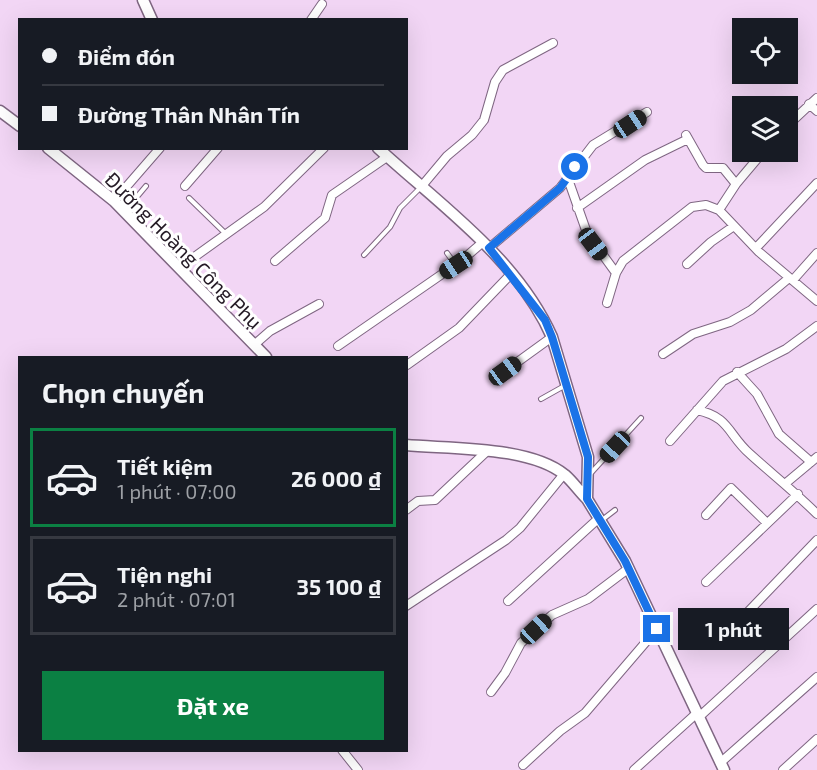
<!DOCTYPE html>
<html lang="vi">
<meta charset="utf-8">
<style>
body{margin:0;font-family:"Exo 2",sans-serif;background:#242831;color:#f1f3f6;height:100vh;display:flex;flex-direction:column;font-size:22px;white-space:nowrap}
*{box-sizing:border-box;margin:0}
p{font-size:20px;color:#9ea1a6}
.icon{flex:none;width:33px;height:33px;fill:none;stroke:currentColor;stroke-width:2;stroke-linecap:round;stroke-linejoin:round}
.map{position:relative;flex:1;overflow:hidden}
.panel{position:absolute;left:18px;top:356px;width:390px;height:396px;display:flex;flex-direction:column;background:#171b24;border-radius:0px;box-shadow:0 6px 24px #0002}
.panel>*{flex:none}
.banner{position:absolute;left:18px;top:18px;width:390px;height:132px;border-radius:0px;box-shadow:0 6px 24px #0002;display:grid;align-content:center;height:132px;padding:0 24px;background:#171b24}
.buttons{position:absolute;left:732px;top:18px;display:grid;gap:12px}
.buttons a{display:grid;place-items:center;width:66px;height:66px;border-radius:0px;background:#171b24;box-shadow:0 6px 24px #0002;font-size:30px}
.end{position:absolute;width:27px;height:27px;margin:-14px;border:8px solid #1a73e8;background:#fff;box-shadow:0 0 0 3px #fff}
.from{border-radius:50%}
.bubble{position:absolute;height:42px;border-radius:0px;background:#171b24;box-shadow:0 6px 24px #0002;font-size:20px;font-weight:700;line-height:42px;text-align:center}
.car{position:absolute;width:18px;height:36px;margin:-18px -9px;border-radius:8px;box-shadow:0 0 4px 2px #0007;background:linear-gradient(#222 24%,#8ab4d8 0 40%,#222 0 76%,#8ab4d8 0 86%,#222 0)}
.banner b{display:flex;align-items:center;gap:21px;height:57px;font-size:22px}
.banner b+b{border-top:2px solid #363941}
.banner i{width:15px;height:15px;background:#f1f3f6}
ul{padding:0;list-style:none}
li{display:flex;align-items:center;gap:18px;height:99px;margin:0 12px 9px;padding:0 12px;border:3px solid #363941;border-radius:0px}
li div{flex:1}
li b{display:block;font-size:22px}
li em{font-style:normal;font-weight:700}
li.selected{border-color:#0b8043}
li>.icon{width:54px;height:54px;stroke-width:1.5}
h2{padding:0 24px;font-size:27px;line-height:72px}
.cta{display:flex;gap:12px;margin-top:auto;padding:12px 24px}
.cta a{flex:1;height:69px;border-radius:0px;background:#0b8043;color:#fff;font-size:24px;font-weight:700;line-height:69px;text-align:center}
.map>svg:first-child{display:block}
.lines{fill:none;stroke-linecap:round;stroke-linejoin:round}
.service-casing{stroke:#7f6682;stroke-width:6}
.minor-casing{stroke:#7f6682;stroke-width:10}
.tertiary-casing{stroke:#7f6682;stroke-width:13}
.service{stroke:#fff;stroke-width:4}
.minor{stroke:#fff;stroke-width:8}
.tertiary{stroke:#fff;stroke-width:10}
.route{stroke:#1a73e8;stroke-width:8}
.labels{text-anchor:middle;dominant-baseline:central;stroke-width:6;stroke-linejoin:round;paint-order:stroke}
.street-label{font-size:20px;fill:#241a25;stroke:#fff}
</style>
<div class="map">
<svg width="817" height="770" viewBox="0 0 817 770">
<rect width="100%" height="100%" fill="#f2d6f5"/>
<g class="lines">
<g class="service-casing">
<path id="service" d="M189 198 226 234
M125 211 146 186
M447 253 455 264
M364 255 390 227 400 208 421 187
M541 399 566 385
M591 473 641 418
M602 520 615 510"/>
</g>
<g class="minor-casing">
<path id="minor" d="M311 20 322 4
M809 104 817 111
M788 125 817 98
M686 135 703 165 706 168H723L736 184
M568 179 587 233 616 273
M185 186 218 148
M421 187 447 156 472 135 484 120 495 82 503 70 553 43
M114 201 160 148
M577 208 645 160 688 139
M719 210 736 184 763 152
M489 248 560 188 593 145 647 112
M756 248 817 183
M275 261 325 218 332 195 387 157
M687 264 711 242 734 226
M179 268 264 207 324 148
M793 280 817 253
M607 303 616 273 623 261 692 207 706 205 719 210 759 252 817 301
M254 345 270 331 319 304
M338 346 461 261 483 242
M663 354 693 334 730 322 751 310 789 278
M407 365 459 328 511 274
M505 371 552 337
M737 372 757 394 779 434 811 462
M697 410C730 417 728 435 750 454 772 474 795 492 817 514
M670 441 723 381 786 349 817 326
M786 483 817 457
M406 510 418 501 435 500 486 452
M706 515 731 488 767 523
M706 582 798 494
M508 601 599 518
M406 606 506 540 520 528 564 474
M745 615 817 540
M491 692 505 673 521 643 552 615 588 599 629 568
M699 717 817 609
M342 750 358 770
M720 763 817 677
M523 765 560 731 585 713 657 629
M634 770 697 713
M783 770 817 739"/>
</g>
<g class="tertiary-casing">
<path id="tertiary" d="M143 0 152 20
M0 111 20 126
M48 148 114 201 266 357
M378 148C440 205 517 258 552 337L588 457 587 499 625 561 724 770
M406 445C451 449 530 446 565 475 573 482 579 491 587 499"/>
</g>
<use href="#service" class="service"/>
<use href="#minor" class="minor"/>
<use href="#tertiary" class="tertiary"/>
</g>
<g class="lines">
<path class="route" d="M575 167 560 188 489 248 545 320 552 337 588 457 587 499 625 561 657 629"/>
</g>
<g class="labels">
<g class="street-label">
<text transform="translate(184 250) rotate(45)">Đường Hoàng Công Phụ</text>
</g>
</g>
</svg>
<div class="buttons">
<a><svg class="icon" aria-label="locate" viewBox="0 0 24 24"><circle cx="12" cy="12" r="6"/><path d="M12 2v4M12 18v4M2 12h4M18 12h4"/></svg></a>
<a><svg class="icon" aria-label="layers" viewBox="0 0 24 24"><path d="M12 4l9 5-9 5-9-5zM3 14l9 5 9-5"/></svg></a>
</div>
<i class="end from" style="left:575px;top:167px"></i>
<i class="end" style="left:657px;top:629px"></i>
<div class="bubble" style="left:678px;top:608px;width:111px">1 phút</div>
<i class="car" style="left:630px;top:124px;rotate:57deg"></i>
<i class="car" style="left:593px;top:244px;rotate:143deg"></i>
<i class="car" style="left:456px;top:265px;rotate:237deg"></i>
<i class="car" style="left:505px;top:371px;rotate:54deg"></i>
<i class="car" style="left:615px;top:447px;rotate:223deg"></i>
<i class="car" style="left:536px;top:629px;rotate:47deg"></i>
<div class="banner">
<b><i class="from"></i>Điểm đón</b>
<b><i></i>Đường Thân Nhân Tín</b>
</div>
<section class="panel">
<h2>Chọn chuyến</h2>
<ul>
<li class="selected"><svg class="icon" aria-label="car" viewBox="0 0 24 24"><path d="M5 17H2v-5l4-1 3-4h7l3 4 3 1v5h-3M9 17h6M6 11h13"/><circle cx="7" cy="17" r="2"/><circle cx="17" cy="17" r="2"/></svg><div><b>Tiết kiệm</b><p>1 phút · 07:00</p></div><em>26 000 ₫</em></li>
<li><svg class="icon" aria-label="car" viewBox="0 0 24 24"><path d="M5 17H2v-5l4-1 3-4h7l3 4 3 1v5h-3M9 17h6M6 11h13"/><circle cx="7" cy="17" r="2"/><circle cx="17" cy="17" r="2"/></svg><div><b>Tiện nghi</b><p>2 phút · 07:01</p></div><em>35 100 ₫</em></li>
</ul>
<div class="cta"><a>Đặt xe</a></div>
</section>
</div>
